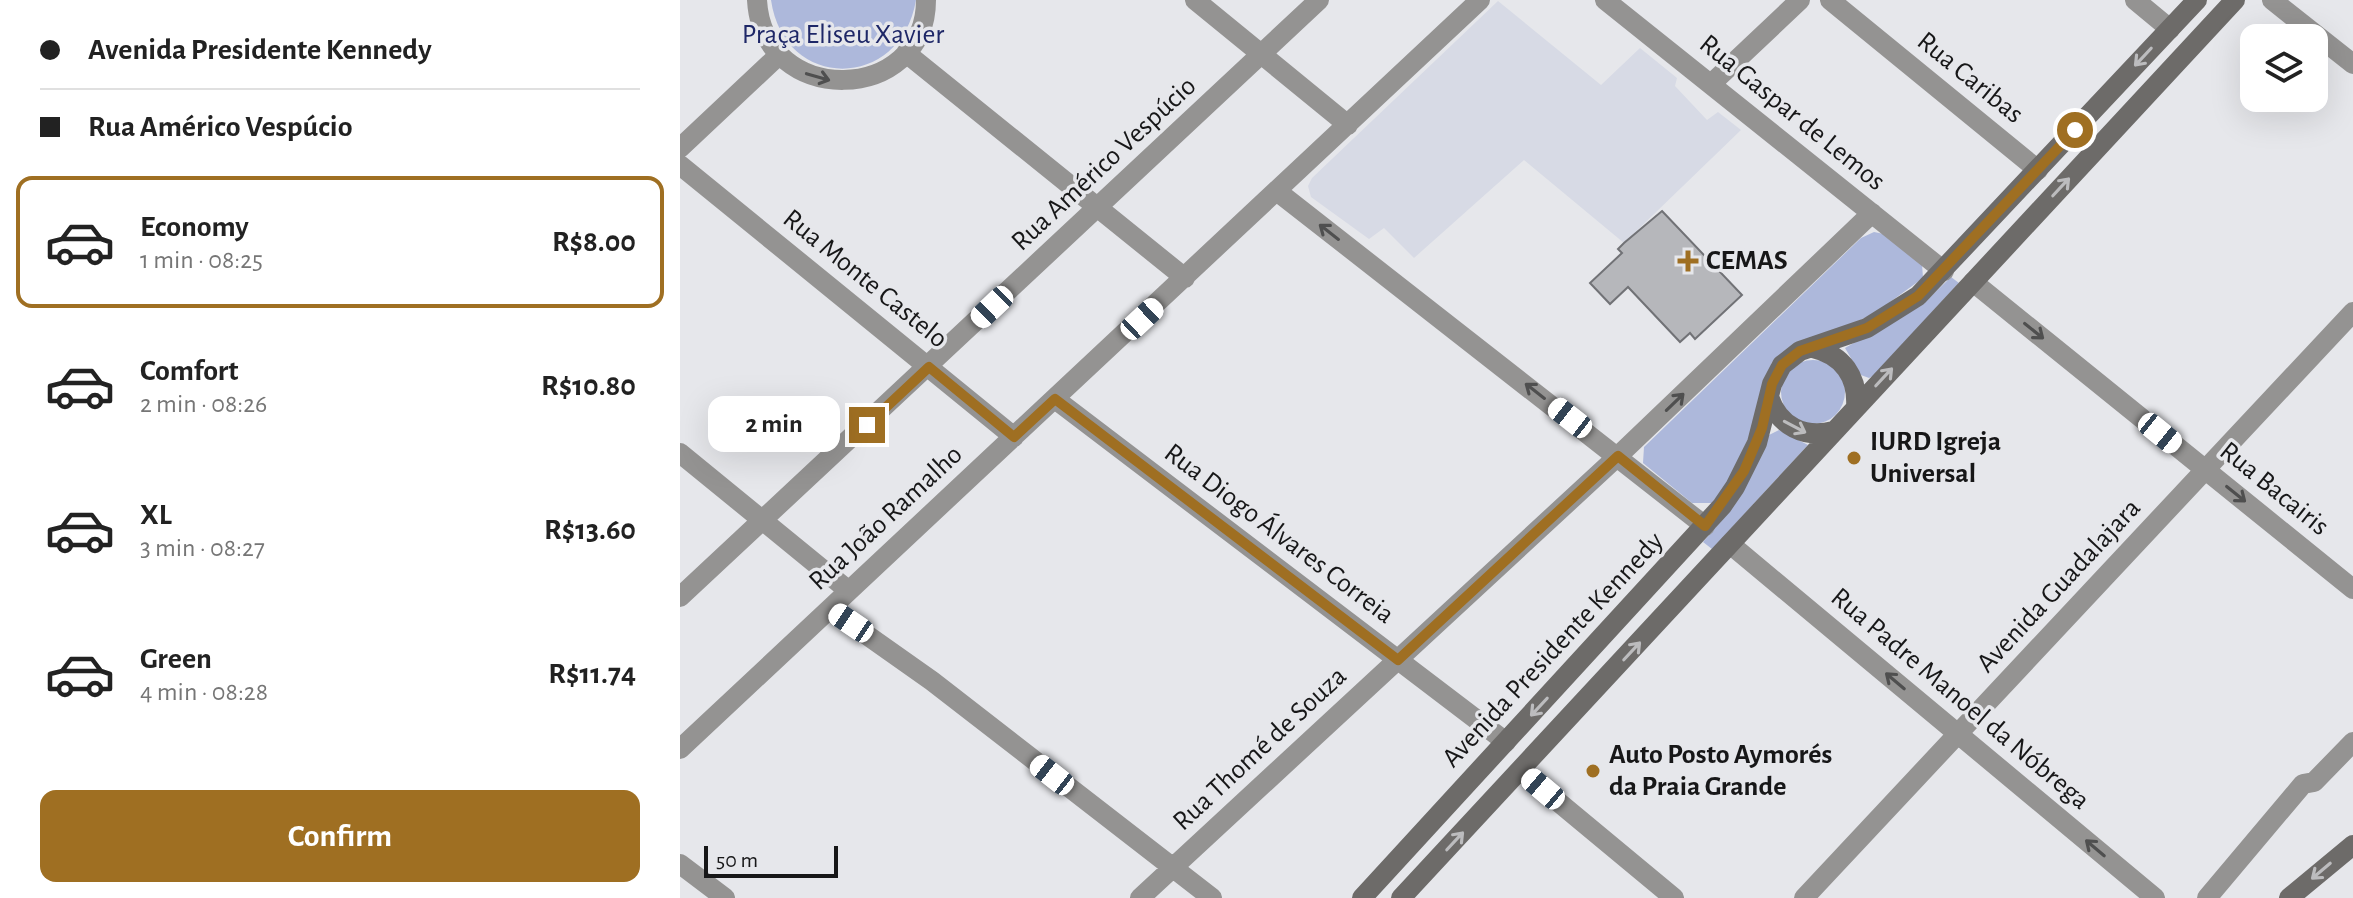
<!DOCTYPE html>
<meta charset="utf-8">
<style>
body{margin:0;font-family:"Alegreya Sans",sans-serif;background:#f2f2f2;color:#222;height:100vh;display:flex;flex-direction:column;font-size:30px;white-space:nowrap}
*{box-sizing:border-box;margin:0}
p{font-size:26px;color:#767676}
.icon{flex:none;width:44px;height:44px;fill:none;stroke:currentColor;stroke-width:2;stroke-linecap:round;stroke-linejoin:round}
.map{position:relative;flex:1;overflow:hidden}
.side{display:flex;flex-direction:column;background:#fff;width:680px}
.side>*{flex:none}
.banner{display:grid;align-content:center;height:176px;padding:0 40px;background:#fff}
.tools{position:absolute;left:1560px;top:24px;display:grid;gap:16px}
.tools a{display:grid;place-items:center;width:88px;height:88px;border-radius:16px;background:#fff;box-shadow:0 8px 32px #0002;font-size:40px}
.scale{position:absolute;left:24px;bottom:20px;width:134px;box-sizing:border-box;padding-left:8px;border:4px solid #171718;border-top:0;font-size:22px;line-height:28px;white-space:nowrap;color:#171718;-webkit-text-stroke:6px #e6e7eb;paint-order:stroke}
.end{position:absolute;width:36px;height:36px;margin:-18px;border:10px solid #9f6f22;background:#fff;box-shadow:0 0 0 4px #fff}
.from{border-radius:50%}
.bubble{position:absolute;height:56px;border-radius:16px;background:#fff;box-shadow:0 8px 32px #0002;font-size:26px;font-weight:700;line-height:56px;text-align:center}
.car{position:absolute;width:24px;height:48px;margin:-24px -12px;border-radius:10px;box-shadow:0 0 6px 2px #0007;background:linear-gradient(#fff 24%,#345 0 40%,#fff 0 76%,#345 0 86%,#fff 0)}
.banner b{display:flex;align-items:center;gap:28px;height:76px;font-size:30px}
.banner b+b{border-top:2px solid #e0e0e0}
.banner i{width:20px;height:20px;background:#222}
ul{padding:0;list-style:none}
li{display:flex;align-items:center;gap:24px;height:132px;margin:0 16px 12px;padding:0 24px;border:4px solid transparent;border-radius:16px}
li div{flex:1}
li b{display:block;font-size:30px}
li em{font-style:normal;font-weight:700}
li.on{border-color:#9f6f22}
li>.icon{width:72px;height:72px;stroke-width:1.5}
.primary-button{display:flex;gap:16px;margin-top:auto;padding:16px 40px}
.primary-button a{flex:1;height:92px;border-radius:16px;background:#9f6f22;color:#fff;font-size:32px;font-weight:700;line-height:92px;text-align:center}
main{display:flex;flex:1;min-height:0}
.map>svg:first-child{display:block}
.built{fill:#d7dae5}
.green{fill:#adb8db}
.building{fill:#b6b7bb;stroke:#717276;stroke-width:2}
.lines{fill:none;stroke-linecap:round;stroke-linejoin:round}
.street{stroke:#949392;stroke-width:20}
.secondary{stroke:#6d6b69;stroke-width:20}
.oneway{stroke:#bcbcbe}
.oneway2{stroke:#4f4f4f}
.route{stroke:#9f6f22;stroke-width:10}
.poi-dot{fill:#9f6f22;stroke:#e6e7eb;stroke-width:3}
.labels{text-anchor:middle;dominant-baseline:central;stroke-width:7;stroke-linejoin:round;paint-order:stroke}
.park-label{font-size:28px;fill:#1e2767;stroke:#e6e7eb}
.street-label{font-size:28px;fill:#171718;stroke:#e6e7eb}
.poi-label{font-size:28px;font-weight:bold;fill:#171718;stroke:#e6e7eb;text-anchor:start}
</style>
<main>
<section class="side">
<div class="banner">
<b><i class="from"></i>Avenida Presidente Kennedy</b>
<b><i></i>Rua Américo Vespúcio</b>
</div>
<ul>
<li class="on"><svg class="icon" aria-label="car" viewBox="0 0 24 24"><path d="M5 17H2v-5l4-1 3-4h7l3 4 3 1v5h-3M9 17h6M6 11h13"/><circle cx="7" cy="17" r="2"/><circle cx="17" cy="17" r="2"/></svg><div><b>Economy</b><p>1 min · 08:25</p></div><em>R$8.00</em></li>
<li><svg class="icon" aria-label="car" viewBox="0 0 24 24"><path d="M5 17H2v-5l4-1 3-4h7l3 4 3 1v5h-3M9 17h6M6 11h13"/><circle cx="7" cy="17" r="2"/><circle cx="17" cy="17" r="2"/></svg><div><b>Comfort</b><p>2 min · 08:26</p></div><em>R$10.80</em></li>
<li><svg class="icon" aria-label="car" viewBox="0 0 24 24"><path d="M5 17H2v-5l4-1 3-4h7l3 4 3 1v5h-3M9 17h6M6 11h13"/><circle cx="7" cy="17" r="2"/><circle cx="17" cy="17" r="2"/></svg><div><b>XL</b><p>3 min · 08:27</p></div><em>R$13.60</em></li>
<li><svg class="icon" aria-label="car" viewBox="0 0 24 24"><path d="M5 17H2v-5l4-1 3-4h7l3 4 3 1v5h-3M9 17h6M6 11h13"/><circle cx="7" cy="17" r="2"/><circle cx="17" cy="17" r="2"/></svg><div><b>Green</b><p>4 min · 08:28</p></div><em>R$11.74</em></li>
</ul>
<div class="primary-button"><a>Confirm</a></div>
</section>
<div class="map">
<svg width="1673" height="898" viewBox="0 0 1673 898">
<rect width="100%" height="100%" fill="#e6e7eb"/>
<path class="built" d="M818 1 921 85 960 48 997 78 995 86 1027 120 1038 112 1061 130 944 243 844 160 734 258 704 228 689 239 631 197 628 186 632 178Z"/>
<path class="green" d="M91 0H236C221 91 104 92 91 0Z
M1194 232 1204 234 1242 264 1243 278 1195 313 1092 362 1074 426 1049 480 1032 503H1012L963 463 964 447 1181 238Z
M1271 277 1279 283 1193 376 1189 378 1181 375 1165 348 1245 302Z
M1101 392a32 32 0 1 1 64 0a32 32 0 1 1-64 0Z
M1099 430 1128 445 1032 549 1023 542 1049 512 1089 435Z"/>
<path class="building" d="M982 211 1062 295 1015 339 1010 333 1000 342 948 287 930 304 910 283 942 253 938 249 944 243Z"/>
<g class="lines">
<path class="street" d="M77 0C83 109 246 104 246 0
M515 0 668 125
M925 0 1264 271
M1150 0 1358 170
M1455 0 1490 29
M1592 0 1673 64
M226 53 505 278
M1031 84 1120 0
M0 148 99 55
M0 165 334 437
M598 192 1025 526
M1293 282 1673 589
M375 399 826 742
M0 453 169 591
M1050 544 1475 898
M0 597 639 0
M150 609 252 681 532 898
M0 749 800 0
M841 771 994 898
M0 864 45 898
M460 898 938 456 1192 213
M1124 898 1673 312
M1527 898 1623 784 1634 782 1673 742"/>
<path class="secondary" d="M1133 348C1163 355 1178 377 1176 407
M1089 397C1099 426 1124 439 1154 431
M682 898 1042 506 1055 487 1077 443 1092 384 1102 365 1120 351 1187 328 1238 296 1517 0
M721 898 1555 0
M1609 898 1673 845"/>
</g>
<defs><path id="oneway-shaft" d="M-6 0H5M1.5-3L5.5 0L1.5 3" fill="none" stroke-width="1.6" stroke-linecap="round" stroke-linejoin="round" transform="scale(2)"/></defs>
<g class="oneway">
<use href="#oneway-shaft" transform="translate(1463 57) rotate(133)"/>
<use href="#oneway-shaft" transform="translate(1381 187) rotate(-47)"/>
<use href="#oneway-shaft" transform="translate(1204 377) rotate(-47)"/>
<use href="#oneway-shaft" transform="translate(1115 427) rotate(28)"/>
<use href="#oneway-shaft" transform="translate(952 651) rotate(-47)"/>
<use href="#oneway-shaft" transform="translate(859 707) rotate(133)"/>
<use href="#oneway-shaft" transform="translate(775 841) rotate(-47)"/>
<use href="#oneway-shaft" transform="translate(1641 871) rotate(140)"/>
</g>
<g class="oneway2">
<use href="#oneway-shaft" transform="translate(138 77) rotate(16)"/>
<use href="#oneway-shaft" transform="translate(649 232) rotate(-142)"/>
<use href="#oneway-shaft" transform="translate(1354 331) rotate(39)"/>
<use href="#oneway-shaft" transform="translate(855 391) rotate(-142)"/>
<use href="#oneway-shaft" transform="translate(995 402) rotate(-44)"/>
<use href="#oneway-shaft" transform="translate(1556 494) rotate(39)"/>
<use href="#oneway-shaft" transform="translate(1215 681) rotate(-140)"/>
<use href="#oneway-shaft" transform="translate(1415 848) rotate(-140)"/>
</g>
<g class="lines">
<path class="route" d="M187 425 249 367 334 437 375 399 718 660 938 456 1025 526 1064 471 1082 428 1092 384 1102 365 1120 351 1187 328 1238 296 1395 130"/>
</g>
<g class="poi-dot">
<path d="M1004 249h8v8h8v8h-8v8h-8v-8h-8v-8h8z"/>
<circle cx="1174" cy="458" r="8"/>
<circle cx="913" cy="771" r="8"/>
</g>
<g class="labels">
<g class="park-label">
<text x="163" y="35">Praça Eliseu Xavier</text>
</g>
<g class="street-label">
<text transform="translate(1290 78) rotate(39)">Rua Caribas</text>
<text transform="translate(1112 113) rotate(39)">Rua Gaspar de Lemos</text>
<text transform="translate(424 164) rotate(-43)">Rua Américo Vespúcio</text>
<text transform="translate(185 279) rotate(39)">Rua Monte Castelo</text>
<text transform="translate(1594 489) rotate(39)">Rua Bacairis</text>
<text transform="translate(206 518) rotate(-43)">Rua João Ramalho</text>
<text transform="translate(599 534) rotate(37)">Rua Diogo Álvares Correia</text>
<text transform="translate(1379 586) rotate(-47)">Avenida Guadalajara</text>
<text transform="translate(873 650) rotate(-47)">Avenida Presidente Kennedy</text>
<text transform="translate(1280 699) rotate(40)">Rua Padre Manoel da Nóbrega</text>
<text transform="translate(580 749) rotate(-43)">Rua Thomé de Souza</text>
</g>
<g class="poi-label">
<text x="1026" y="261">CEMAS</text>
<text x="1190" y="442">IURD Igreja<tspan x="1190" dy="32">Universal</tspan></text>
<text x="929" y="755">Auto Posto Aymorés<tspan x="929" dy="32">da Praia Grande</tspan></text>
</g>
</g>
</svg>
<div class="tools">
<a><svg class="icon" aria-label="layers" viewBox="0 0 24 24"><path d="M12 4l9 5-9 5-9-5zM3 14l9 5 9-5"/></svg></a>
</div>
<div class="scale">50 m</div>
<i class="end from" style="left:1395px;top:130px"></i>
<i class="end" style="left:187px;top:425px"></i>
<div class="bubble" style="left:28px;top:396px;width:132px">2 min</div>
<i class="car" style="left:312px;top:307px;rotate:226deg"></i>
<i class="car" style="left:462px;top:319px;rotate:47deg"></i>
<i class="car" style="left:890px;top:418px;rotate:308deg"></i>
<i class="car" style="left:1480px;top:433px;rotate:129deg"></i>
<i class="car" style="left:171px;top:623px;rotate:304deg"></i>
<i class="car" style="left:372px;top:775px;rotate:308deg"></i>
<i class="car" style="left:863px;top:789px;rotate:310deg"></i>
</div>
</main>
